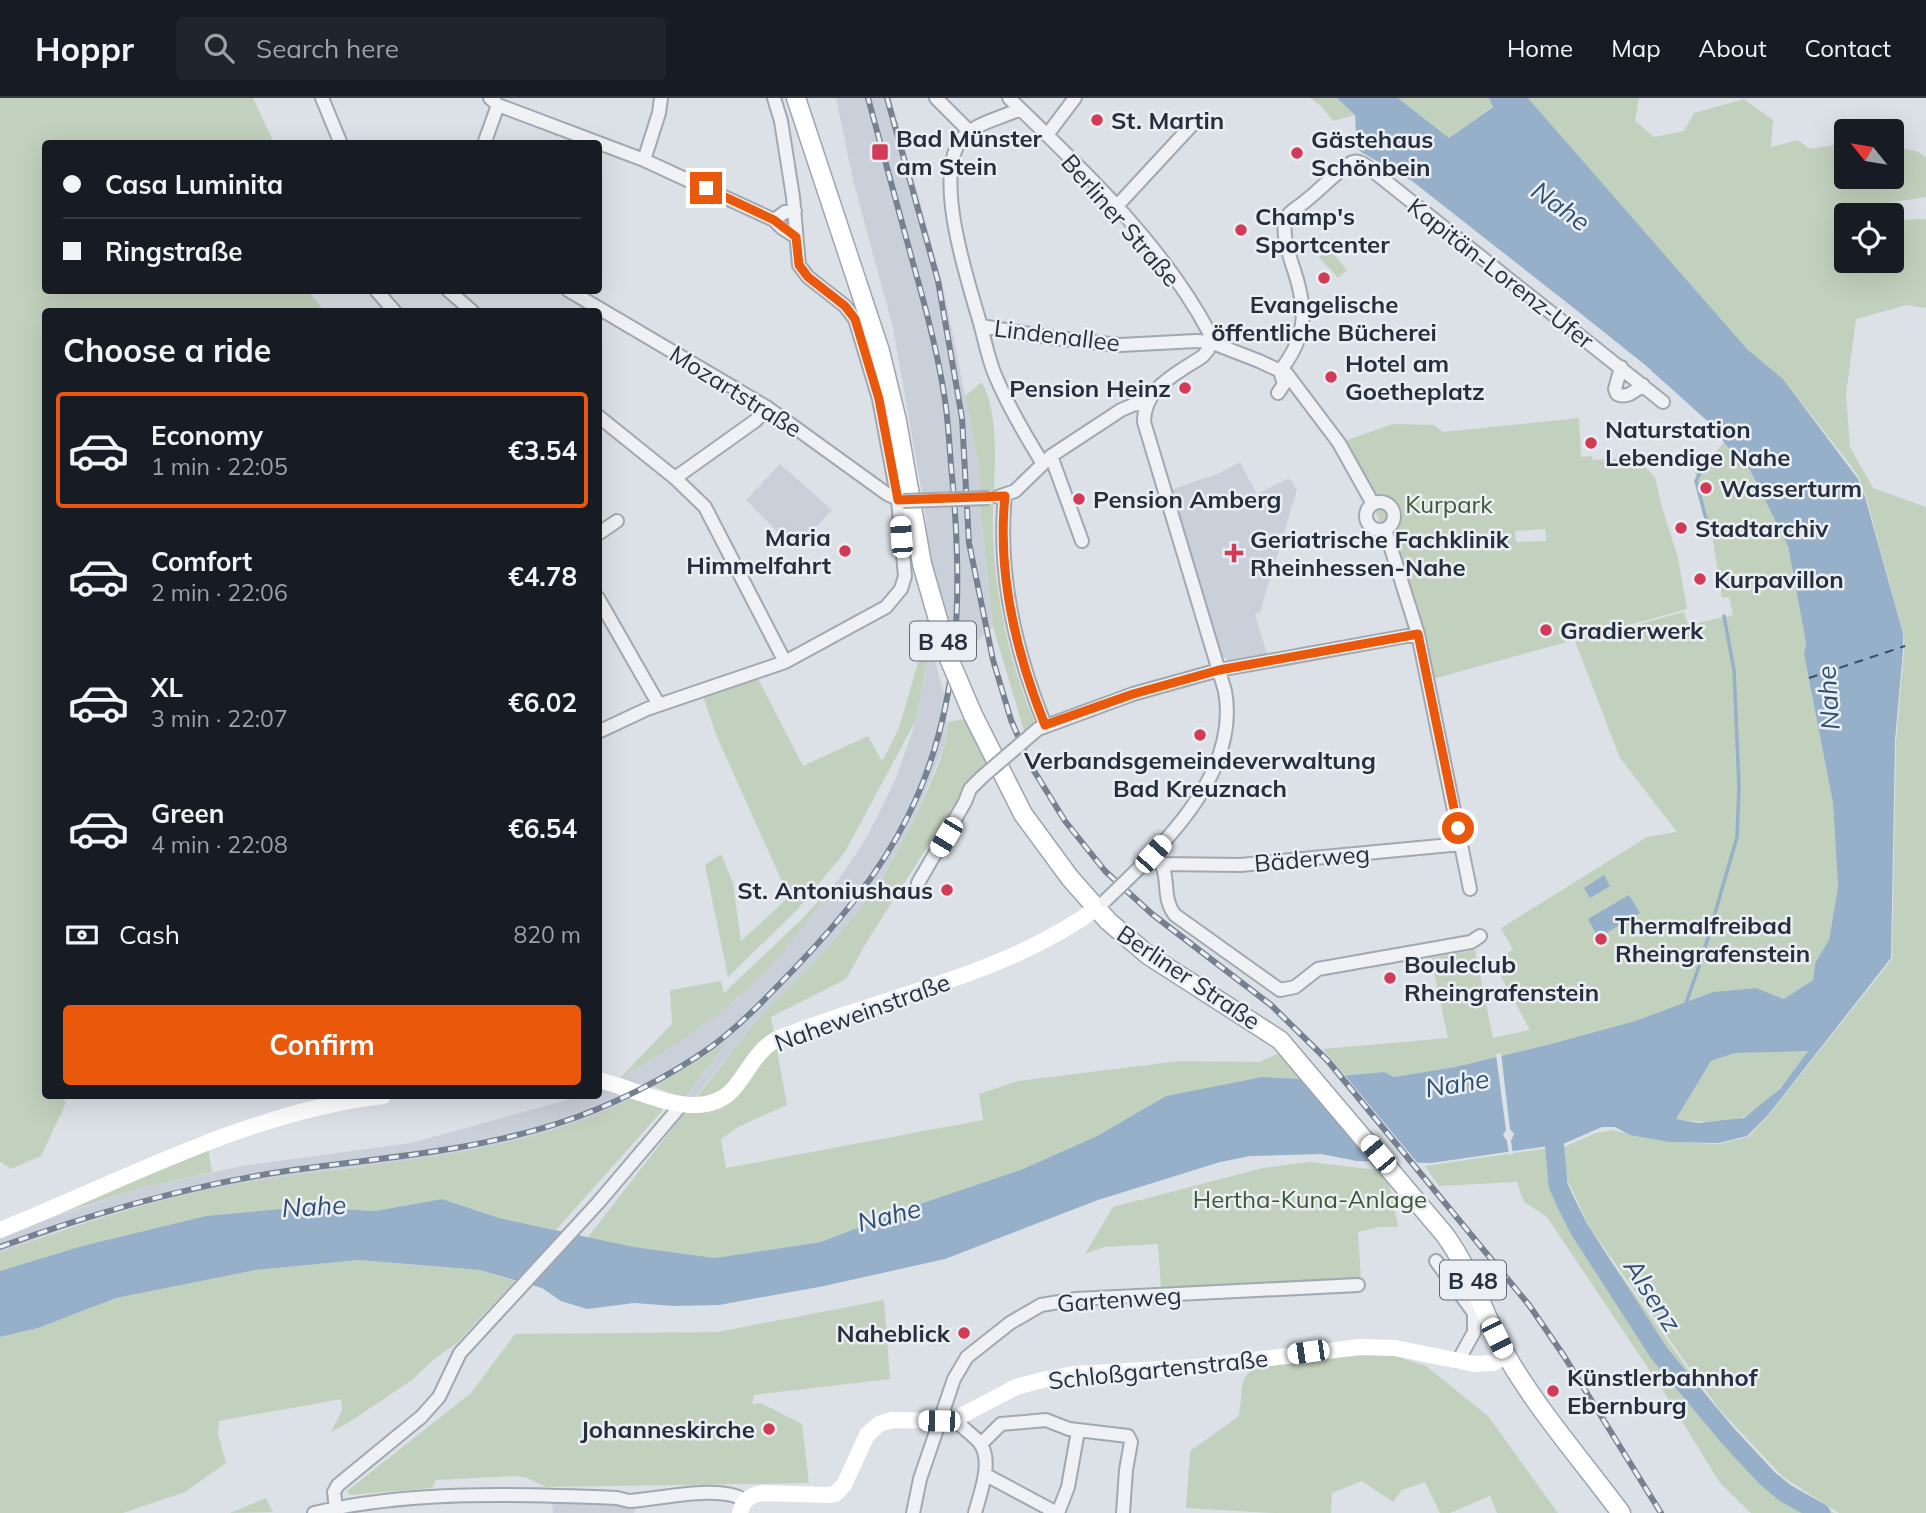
<!DOCTYPE html>
<meta charset="utf-8">
<style>
body{margin:0;font-family:Mulish,sans-serif;background:#20242c;color:#f1f3f6;height:100vh;display:flex;flex-direction:column;font-size:26px;white-space:nowrap}
*{box-sizing:border-box;margin:0}
p{font-size:23px;color:#9ea1a6}
.icon{flex:none;width:38px;height:38px;fill:none;stroke:currentColor;stroke-width:2;stroke-linecap:round;stroke-linejoin:round}
.map{position:relative;flex:1;overflow:hidden}
.details{position:absolute;left:42px;top:210px;width:560px;height:791px;display:flex;flex-direction:column;background:#171b24;border-radius:7px;box-shadow:0 7px 28px #0002}
.details>*{flex:none}
.banner{position:absolute;left:42px;top:42px;width:560px;height:154px;border-radius:7px;box-shadow:0 7px 28px #0002;display:grid;align-content:center;height:154px;padding:0 21px;background:#171b24}
.needle{width:46px;rotate:300deg}
.controls{position:absolute;left:1834px;top:21px;display:grid;gap:14px}
.controls a{display:grid;place-items:center;width:70px;height:70px;border-radius:7px;background:#171b24;box-shadow:0 7px 28px #0002;font-size:35px}
.end{position:absolute;width:32px;height:32px;margin:-16px;border:9px solid #ea580c;background:#fff;box-shadow:0 0 0 4px #fff}
.from{border-radius:50%}
.car{position:absolute;width:21px;height:42px;margin:-21px -10px;border-radius:9px;box-shadow:0 0 5px 2px #0007;background:linear-gradient(#fff 24%,#345 0 40%,#fff 0 76%,#345 0 86%,#fff 0)}
.banner b{display:flex;align-items:center;gap:24px;height:66px;font-size:26px}
.banner b+b{border-top:2px solid #363941}
.banner i{width:18px;height:18px;background:#f1f3f6}
ul{padding:0;list-style:none}
li{display:flex;align-items:center;gap:21px;height:116px;margin:0 14px 10px;padding:0 7px;border:4px solid transparent;border-radius:7px}
li div{flex:1}
li b{display:block;font-size:26px}
li em{font-style:normal;font-weight:700}
li.on{border-color:#ea580c}
li>.icon{width:63px;height:63px;stroke-width:1.5}
h2{padding:0 21px;font-size:32px;line-height:84px}
.pay{display:flex;align-items:center;gap:18px;height:77px;padding:0 21px;font-size:26px}
.pay p{margin-inline-start:auto}
.button{display:flex;gap:14px;margin-top:auto;padding:14px 21px}
.button a{flex:1;height:80px;border-radius:7px;background:#ea580c;color:#fff;font-size:28px;font-weight:700;line-height:80px;text-align:center}
header{display:flex;align-items:center;gap:42px;box-sizing:border-box;height:98px;padding:0 35px;background:#171b24;border-bottom:2px solid #363941}
header strong{font-size:33px}
nav{display:flex;gap:38px;margin-inline-start:auto;font-size:24px}
.search{width:490px;height:63px;background:#20242c;display:flex;align-items:center;gap:18px;box-sizing:border-box;padding:0 24px;border-radius:7px;color:#9ea1a6;font-size:26px}
.map>svg:first-child{display:block}
.built{fill:#cad0d9}
.green{fill:#c2d1bd;fill-rule:evenodd}
.water{fill:#95b0c8;fill-rule:evenodd}
.pier{fill:#dce1e7}
.lines{fill:none;stroke-linecap:round;stroke-linejoin:round}
.stream{stroke:#95b0c8;stroke-width:3.5}
.river{stroke:#95b0c8;stroke-width:19}
.ferry{stroke:#2f4f72;stroke-width:2;stroke-dasharray:9 7;stroke-linecap:butt}
.street-casing{stroke:#a1a8b1;stroke-width:16}
.primary-casing{stroke:#9ba5b3;stroke-width:21}
.street{stroke:#eff1f5;stroke-width:12}
.secondary{stroke:#fff;stroke-width:16}
.primary{stroke:#fff;stroke-width:18}
.rail-casing{stroke:#758091;stroke-width:6}
.rail{stroke:#ebeff4;stroke-width:3.5;stroke-dasharray:10;stroke-linecap:butt}
.street-bridge-casing{stroke:#a1a8b1;stroke-width:16;stroke-linecap:butt}
.primary-bridge-casing{stroke:#9ba5b3;stroke-width:21;stroke-linecap:butt}
.street-bridge{stroke:#eff1f5;stroke-width:12}
.primary-bridge{stroke:#fff;stroke-width:18}
.route{stroke:#ea580c;stroke-width:9}
.poi-dot{fill:#d23b56;stroke:#ebeff4;stroke-width:2.5}
.labels{text-anchor:middle;dominant-baseline:central;stroke-width:5;stroke-linejoin:round;paint-order:stroke}
.shield{fill:#ebeff4;stroke:#606974;stroke-width:2}
.shield-label{font-size:23px;font-weight:bold;fill:#252f3d}
.poi-label{font-size:24px;font-weight:bold;fill:#252f3d;stroke:#ebeff4;text-anchor:start}
.street-label{font-size:24px;fill:#252f3d;stroke:#ebeff4}
.park-label{font-size:24px;fill:#3b5932;stroke:#ebeff4}
.water-label{font-size:26px;font-style:italic;fill:#2f4f72;stroke:#ebeff4}
</style>
<header>
<strong>Hoppr</strong>
<div class="search"><svg class="icon" aria-label="search" viewBox="0 0 24 24"><circle cx="10" cy="10" r="6"/><path d="M15 15l6 6"/></svg>Search here</div>
<nav><a>Home</a><a>Map</a><a>About</a><a>Contact</a></nav>
</header>
<div class="map">
<svg width="1926" height="1415" viewBox="0 0 1926 1415">
<rect width="100%" height="100%" fill="#dce1e7"/>
<path class="built" d="M836 0H891L942 183 979 367 980 409 993 529 960 558 929 456 925 412 893 230 854 86Z
M1240 364 1257 396 1289 380 1297 392 1260 514 1255 516 1267 556 1229 563 1222 558 1170 392 1220 375Z
M780 366 832 412 795 452 746 402Z
M930 545 944 596 947 624 945 646 914 722 880 785 831 846 758 920 693 1002 684 1000 725 946 673 979 611 1012 567 1028 505 1046 413 1063 338 1071 194 1095 137 1108 63 1131 0 1155V1137L141 1090 242 1068 411 1045 581 998H598L599 990 620 980 737 901 838 782 867 739 896 680 916 623Z
M552 1404 635 1408 634 1415H553Z"/>
<path class="green" d="M0 0H253L274 45 46 46V192L308 193 324 213 46 214V998H61L66 1005 41 1058 11 1071 0 1064Z
M1310 0H1337L1355 17 1333 23 1322 9Z
M1398 0H1489L1493 8 1449 40Z
M1528 0H1639L1635 23 1654 39 1684 33 1694 15 1744 1 1773 22 1771 49 1798 42 1810 51 1846 45V79H1892V48L1916 53 1926 59V99L1881 106 1877 117H1846V163H1892V122L1926 121V210L1907 207 1856 221 1846 296 1850 349 1873 390 1926 409V1415H1839L1783 1379 1719 1311 1589 1129 1561 1068 1564 1049 1596 1035 1612 1032 1669 1044 1719 1046 1748 1039 1768 1018 1892 861 1896 643 1904 552 1903 534 1866 399 1859 380 1848 364 1783 281 1747 251Z
M1330 152 1347 172 1338 180 1319 159Z
M982 284C1004 328 991 391 993 439 996 502 1010 569 1036 627L1025 636 993 529 980 409 979 367 965 298Z
M1579 320 1581 359 1592 358 1593 362 1626 360V354L1639 360 1641 365 1655 379 1662 409 1678 460 1687 511 1429 582 1402 482 1378 419 1339 345 1393 326 1434 327 1443 334ZM1545 431 1546 443 1516 444 1515 433Z
M1724 345 1750 372 1788 448 1806 545 1804 556 1833 705 1838 788 1829 842 1815 865 1813 882 1784 901 1756 890 1714 894 1635 923 1551 946 1455 969 1394 979 1384 974 1344 977 1323 951 1448 940 1431 860 1475 852 1493 940 1530 932 1493 864 1513 852 1501 830 1647 739 1677 734 1620 660 1575 543 1684 514 1688 527 1733 517 1729 499 1722 500 1712 436 1695 374Z
M927 533 930 545 916 622 845 754 797 812 728 879 705 767 721 756 733 785 741 843 789 799 717 639 703 598 756 577 803 668 868 638 882 663 899 630Z
M964 621 987 667 969 684 869 840 846 881 771 919 787 1007 738 1029 721 1041 726 1070 983 1022 979 996 1018 983 1180 963 1259 964 1280 955 1303 981 1262 979 1166 998 1097 1038 1023 1071 917 1107 821 1144 715 1160 634 1149 588 1139 758 920 831 846 880 785 914 722 938 668 945 646 948 624Z
M838 782C813 815 789 850 760 879 719 920 670 951 620 980L672 926 670 892 721 883 724 895 801 822Z
M727 944 684 1000 654 989Z
M1809 952C1791 977 1773 1004 1745 1018 1731 1026 1692 1024 1676 1021L1711 963 1735 955Z
M635 999 665 1007 661 1014 556 1132 499 1120 442 1101 375 1113 300 1109 206 1118 82 1148 0 1173V1155C78 1126 156 1100 239 1086 372 1062 511 1063 635 999Z
M208 1049 212 1074 141 1090 56 1117Z
M1549 1050 1559 1051V1070L1586 1128 1717 1312 1780 1380 1834 1415H1751L1720 1385 1664 1294 1547 1119 1524 1104 1517 1084 1439 1088 1425 1068Z
M1310 1064 1378 1072 1390 1088 1398 1129H1379L1358 1134 1361 1182 1161 1191 1158 1146 1104 1149 1085 1156 1113 1109 1263 1070Z
M359 1162 480 1172 515 1183 457 1245 433 1262 412 1282 348 1325 331 1334 342 1312 341 1301 219 1323 218 1336 226 1365 185 1394 123 1415H0V1239L38 1230 115 1200 256 1172Z
M884 1202 890 1281 754 1297 752 1306 761 1305 802 1326 809 1385 546 1389 525 1379 516 1378 436 1382 432 1390 350 1397 347 1393 471 1295 515 1236 717 1234Z
M1349 1257H1392L1426 1268 1488 1318 1558 1415H1497L1490 1398 1450 1415H1440L1425 1384 1402 1392 1393 1404 1362 1383 1332 1395 1331 1415H1274L1186 1410 1190 1353 1239 1318C1239 1311 1241 1307 1241 1300 1243 1277 1244 1274 1268 1268Z
M266 1400 273 1414 230 1415Z"/>
<path class="water" d="M1337 0H1398L1449 40 1493 9 1489 0H1528L1747 251 1783 281 1858 381 1865 399 1903 535V552L1895 642 1891 860 1768 1017 1747 1038 1719 1045 1669 1044 1630 1037 1615 1029H1602L1563 1046 1431 1065 1357 1063 1321 1056 1250 1058 1220 1064 1098 1102 945 1161 824 1188 719 1207 674 1208 634 1205 587 1211 561 1203 542 1190 480 1172 359 1162 256 1172 116 1200 38 1230 0 1239V1173L82 1148 206 1118 300 1109 375 1113 442 1101 499 1120 634 1149 715 1160 821 1144 917 1107 1023 1071 1097 1038 1166 998 1262 979 1303 981 1384 974 1394 979 1455 969 1551 946 1635 923 1713 894 1756 890 1784 901 1813 882 1815 865 1829 842 1838 788 1833 705 1804 556 1806 545 1788 448 1750 372 1725 346 1714 329 1644 266 1575 211 1412 83 1361 54 1351 45 1356 35 1355 17ZM1808 953 1780 991 1744 1020 1698 1025 1676 1021 1711 963 1735 955Z
M1604 777 1610 788 1590 800 1584 790Z
M1629 797 1640 815 1598 840 1588 821Z"/>
<path class="pier" d="M1501 955 1510 1031 1514 1036 1511 1043 1513 1056 1509 1057 1507 1043 1503 1037 1506 1032 1496 956Z
M1342 974 1420 1068 1375 1067 1300 977Z"/>
<g class="lines">
<path class="stream" d="M1703 369 1696 383 1710 436
M1686 905 1702 860 1737 739 1739 689 1734 572 1724 518"/>
<path class="river" d="M1560 1022 1554 1041 1558 1087 1565 1103 1579 1131 1659 1255 1728 1338 1767 1380 1785 1395 1821 1415"/>
<path class="ferry" d="M1809 580 1905 548"/>
<g class="street-casing">
<path id="street" d="M322 0 341 46
M490 0 498 7 644 62 774 122
M936 0 969 33
M1009 0C1082 71 1162 145 1210 236L1208 252 1203 258C1178 275 1144 289 1144 324L1225 593C1238 664 1182 728 1135 774
M1020 11C1002 20 971 26 960 43 934 83 968 183 980 225 985 243 988 260 995 277 1008 308 1025 337 1043 366
M1047 37 1075 0
M484 46 498 7
M644 62 659 15 661 0
M1116 109 1191 28
M795 113 785 114 774 122 782 130 796 139
M376 192 395 214
M448 192 473 214
M568 192 768 310 887 396 902 403
M981 228 1054 240 1120 247 1196 243 1210 244 1259 263 1287 276 1339 345 1373 406
M1621 269 1615 291 1617 296C1626 301 1635 293 1643 287
M1280 273C1309 236 1307 209 1292 166 1288 152 1283 139 1285 124 1287 116 1292 113 1299 108 1313 99 1343 67 1353 64 1359 62 1364 66 1368 69L1663 304
M1278 295 1284 286 1280 273
M598 318 675 380 705 409 785 564
M1051 358 1082 443
M675 380 755 323 768 310
M1005 398C997 476 1016 555 1045 627
M998 399 1015 393 1051 358 1121 312 1135 306 1146 307
M1366 418a14 14 0 1 1 28 0a14 14 0 1 1-28 0Z
M1385 431 1418 536 1470 791
M598 436 617 423
M598 500 659 607
M1038 631 1133 596 1219 572 1418 536
M598 634 647 611 785 564 886 509 901 491 905 478 898 402 879 301 855 221 845 208 808 179 799 167 793 99 781 23 774 0
M1153 756C1174 773 1159 797 1175 817L1280 892 1295 889 1318 871 1471 844 1480 838
M1163 766 1240 767 1461 746
M918 785 965 704 970 691 982 679
M1436 1163 1474 1215V1234L1458 1263
M955 1321C962 1330 972 1336 979 1344 994 1361 980 1396 975 1415
M981 1346 1001 1326 1046 1322 1069 1331 1128 1338 1131 1344 1126 1372 1123 1415
M986 1377 1057 1415
M336 1410 334 1394 338 1387 421 1319 439 1299 460 1255 598 1105 682 1006
M314 1415C410 1392 519 1396 617 1400L629 1403C662 1401 718 1386 745 1402
M913 1415 920 1381 954 1281 967 1259 1010 1225 1041 1207 1077 1201 1358 1187
M1058 1415 1068 1389 1078 1333"/>
</g>
<g class="primary-casing">
<path id="primary" d="M796 0 880 253 897 323 922 466
M973 617 1023 716 1070 780 1108 823 1148 857 1280 942 1445 1137C1475 1179 1484 1220 1509 1262 1541 1316 1584 1365 1621 1415"/>
</g>
<use href="#street" class="street"/>
<path class="secondary" d="M598 982C639 991 703 1029 735 989 749 972 757 952 777 941 883 898 1002 879 1097 810
M0 1132C126 1082 247 1014 383 998
M740 1415C743 1402 749 1398 762 1395L828 1397 835 1396 844 1387 867 1337 879 1326 892 1322 939 1323 955 1321 1016 1289 1042 1282 1073 1276 1197 1269 1360 1249 1395 1250 1474 1266 1493 1265 1506 1258"/>
<use href="#primary" class="primary"/>
<g class="rail-casing">
<path id="rail" d="M887 0 938 183 962 320 969 445 993 562 1011 622 1031 668 1065 723 1105 773 1152 816 1271 907 1328 963 1529 1207 1564 1258 1661 1415
M0 1149C93 1115 187 1088 286 1073 378 1060 470 1054 559 1025 610 1009 667 980 711 949 742 926 769 897 796 869 839 824 880 775 908 718 963 607 963 487 951 367 949 343 948 319 944 296 937 251 925 207 913 165 898 110 883 55 868 0"/>
</g>
<use href="#rail" class="rail"/>
<g class="street-bridge-casing">
<path id="street-bridge" d="M903 403 989 400
M982 679 1038 631
M1105 803 1135 774"/>
</g>
<g class="primary-bridge-casing">
<path id="primary-bridge" d="M922 466 950 563 973 617"/>
</g>
<use href="#street-bridge" class="street-bridge"/>
<use href="#primary-bridge" class="primary-bridge"/>
</g>
<g class="lines">
<path class="route" d="M706 90 774 122 796 139 799 167 808 179 845 208 855 221 879 301 898 402 1005 398C997 476 1016 555 1045 627L1133 596 1219 572 1418 536 1458 730"/>
</g>
<g class="poi-dot">
<circle cx="1097" cy="22" r="7"/>
<rect x="871" y="45" width="18" height="18" rx="3.5"/>
<circle cx="1297" cy="55" r="7"/>
<circle cx="1241" cy="132" r="7"/>
<circle cx="1324" cy="180" r="7"/>
<circle cx="1331" cy="279" r="7"/>
<circle cx="1185" cy="290" r="7"/>
<circle cx="1591" cy="345" r="7"/>
<circle cx="1706" cy="390" r="7"/>
<circle cx="1079" cy="401" r="7"/>
<circle cx="1681" cy="430" r="7"/>
<circle cx="845" cy="453" r="7"/>
<path d="M1230.5 444.5h7v7h7v7h-7v7h-7v-7h-7v-7h7z"/>
<circle cx="1700" cy="481" r="7"/>
<circle cx="1546" cy="532" r="7"/>
<circle cx="1200" cy="637" r="7"/>
<circle cx="947" cy="792" r="7"/>
<circle cx="1601" cy="841" r="7"/>
<circle cx="1390" cy="880" r="7"/>
<circle cx="964" cy="1235" r="7"/>
<circle cx="1553" cy="1293" r="7"/>
<circle cx="769" cy="1331" r="7"/>
</g>
<g class="labels">
<g class="shield">
<rect x="910" y="523.5" width="66" height="39" rx="5"/>
<rect x="1440" y="1162.5" width="66" height="39" rx="5"/>
</g>
<g class="shield-label">
<text x="943" y="543">B 48</text>
<text x="1473" y="1182">B 48</text>
</g>
<g class="poi-label">
<text x="1111" y="22">St. Martin</text>
<text x="896" y="40">Bad Münster<tspan x="896" dy="28">am Stein</tspan></text>
<text x="1311" y="41">Gästehaus<tspan x="1311" dy="28">Schönbein</tspan></text>
<text x="1255" y="118">Champ's<tspan x="1255" dy="28">Sportcenter</tspan></text>
<text x="1324" y="206" text-anchor="middle">Evangelische<tspan x="1324" dy="28">öffentliche Bücherei</tspan></text>
<text x="1345" y="265">Hotel am<tspan x="1345" dy="28">Goetheplatz</tspan></text>
<text x="1171" y="290" text-anchor="end">Pension Heinz</text>
<text x="1605" y="331">Naturstation<tspan x="1605" dy="28">Lebendige Nahe</tspan></text>
<text x="1720" y="390">Wasserturm</text>
<text x="1093" y="401">Pension Amberg</text>
<text x="1695" y="430">Stadtarchiv</text>
<text x="831" y="439" text-anchor="end">Maria<tspan x="831" dy="28">Himmelfahrt</tspan></text>
<text x="1250" y="441">Geriatrische Fachklinik<tspan x="1250" dy="28">Rheinhessen-Nahe</tspan></text>
<text x="1714" y="481">Kurpavillon</text>
<text x="1560" y="532">Gradierwerk</text>
<text x="1200" y="662" text-anchor="middle">Verbandsgemeindeverwaltung<tspan x="1200" dy="28">Bad Kreuznach</tspan></text>
<text x="933" y="792" text-anchor="end">St. Antoniushaus</text>
<text x="1615" y="827">Thermalfreibad<tspan x="1615" dy="28">Rheingrafenstein</tspan></text>
<text x="1404" y="866">Bouleclub<tspan x="1404" dy="28">Rheingrafenstein</tspan></text>
<text x="950" y="1235" text-anchor="end">Naheblick</text>
<text x="1567" y="1279">Künstlerbahnhof<tspan x="1567" dy="28">Ebernburg</tspan></text>
<text x="755" y="1331" text-anchor="end">Johanneskirche</text>
</g>
<g class="street-label">
<text transform="translate(1121 122) rotate(49)">Berliner Straße</text>
<text transform="translate(1501 175) rotate(38)">Kapitän-Lorenz-Ufer</text>
<text transform="translate(1057 237) rotate(7)">Lindenallee</text>
<text transform="translate(736 293) rotate(32)">Mozartstraße</text>
<text transform="translate(1312 760) rotate(-5)">Bäderweg</text>
<text transform="translate(1189 879) rotate(34)">Berliner Straße</text>
<text transform="translate(862 914) rotate(-20)">Naheweinstraße</text>
<text transform="translate(1119 1201) rotate(-4)">Gartenweg</text>
<text transform="translate(1158 1271) rotate(-6)">Schloßgartenstraße</text>
</g>
<g class="park-label">
<text x="1449" y="406">Kurpark</text>
<text x="1310" y="1101">Hertha-Kuna-Anlage</text>
</g>
<g class="water-label">
<text transform="translate(1561 108) rotate(36)">Nahe</text>
<text transform="translate(1828 600) rotate(-94)">Nahe</text>
<text transform="translate(1457 985) rotate(-9)">Nahe</text>
<text transform="translate(314 1108) rotate(-3)">Nahe</text>
<text transform="translate(889 1117) rotate(-14)">Nahe</text>
<text transform="translate(1653 1197) rotate(57)">Alsenz</text>
</g>
</g>
</svg>
<div class="controls">
<a><svg class="needle" viewBox="-14 -14 28 28"><path d="M0-13l5 13h-10z" fill="#e53935"/><path d="M0 13l5-13h-10z" fill="#9ea1a6"/></svg></a>
<a><svg class="icon" aria-label="locate" viewBox="0 0 24 24"><circle cx="12" cy="12" r="6"/><path d="M12 2v4M12 18v4M2 12h4M18 12h4"/></svg></a>
</div>
<i class="end from" style="left:1458px;top:730px"></i>
<i class="end" style="left:706px;top:90px"></i>
<i class="car" style="left:901px;top:439px;rotate:356deg"></i>
<i class="car" style="left:946px;top:739px;rotate:211deg"></i>
<i class="car" style="left:1153px;top:756px;rotate:42deg"></i>
<i class="car" style="left:1378px;top:1056px;rotate:320deg"></i>
<i class="car" style="left:1497px;top:1240px;rotate:153deg"></i>
<i class="car" style="left:1308px;top:1254px;rotate:262deg"></i>
<i class="car" style="left:939px;top:1323px;rotate:271deg"></i>
<div class="banner">
<b><i class="from"></i>Casa Luminita</b>
<b><i></i>Ringstraße</b>
</div>
<section class="details">
<h2>Choose a ride</h2>
<ul>
<li class="on"><svg class="icon" aria-label="car" viewBox="0 0 24 24"><path d="M5 17H2v-5l4-1 3-4h7l3 4 3 1v5h-3M9 17h6M6 11h13"/><circle cx="7" cy="17" r="2"/><circle cx="17" cy="17" r="2"/></svg><div><b>Economy</b><p>1 min · 22:05</p></div><em>€3.54</em></li>
<li><svg class="icon" aria-label="car" viewBox="0 0 24 24"><path d="M5 17H2v-5l4-1 3-4h7l3 4 3 1v5h-3M9 17h6M6 11h13"/><circle cx="7" cy="17" r="2"/><circle cx="17" cy="17" r="2"/></svg><div><b>Comfort</b><p>2 min · 22:06</p></div><em>€4.78</em></li>
<li><svg class="icon" aria-label="car" viewBox="0 0 24 24"><path d="M5 17H2v-5l4-1 3-4h7l3 4 3 1v5h-3M9 17h6M6 11h13"/><circle cx="7" cy="17" r="2"/><circle cx="17" cy="17" r="2"/></svg><div><b>XL</b><p>3 min · 22:07</p></div><em>€6.02</em></li>
<li><svg class="icon" aria-label="car" viewBox="0 0 24 24"><path d="M5 17H2v-5l4-1 3-4h7l3 4 3 1v5h-3M9 17h6M6 11h13"/><circle cx="7" cy="17" r="2"/><circle cx="17" cy="17" r="2"/></svg><div><b>Green</b><p>4 min · 22:08</p></div><em>€6.54</em></li>
</ul>
<div class="pay"><svg class="icon" aria-label="cash" viewBox="0 0 24 24"><path d="M3 7h18v10H3z"/><circle cx="12" cy="12" r="2"/></svg>Cash<p>820 m</p></div>
<div class="button"><a>Confirm</a></div>
</section>
</div>
